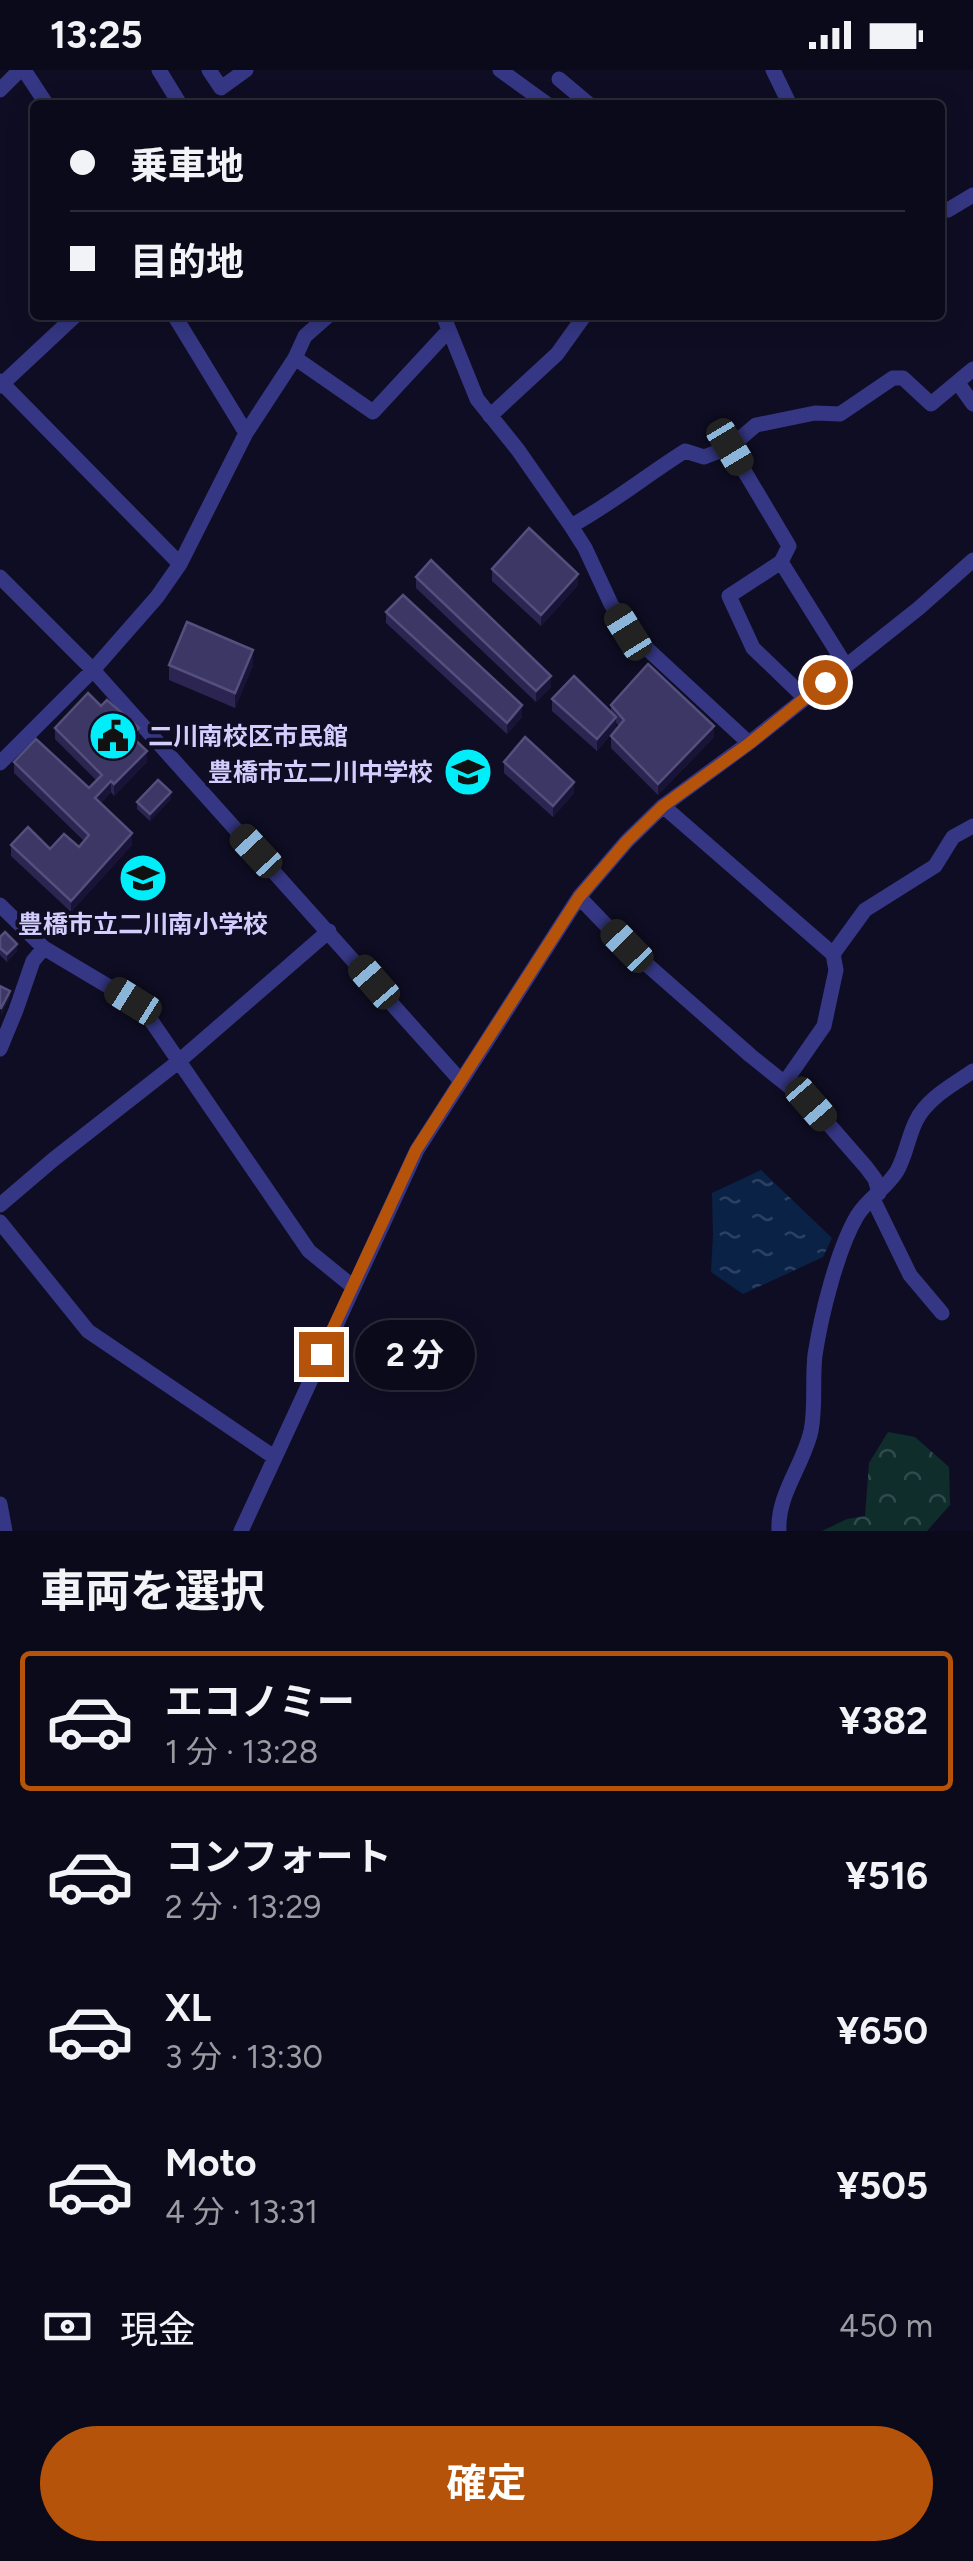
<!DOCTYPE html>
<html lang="ja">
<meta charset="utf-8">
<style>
body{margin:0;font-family:Figtree,"Noto Sans JP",sans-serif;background:#141323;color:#f1f3f6;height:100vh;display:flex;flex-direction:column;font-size:38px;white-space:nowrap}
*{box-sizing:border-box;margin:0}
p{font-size:32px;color:#9a9aa2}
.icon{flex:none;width:55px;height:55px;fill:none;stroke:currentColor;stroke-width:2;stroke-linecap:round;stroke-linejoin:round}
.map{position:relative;height:1461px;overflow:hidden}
.panel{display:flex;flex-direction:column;background:#0b0a1a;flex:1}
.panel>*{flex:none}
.guide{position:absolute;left:30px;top:30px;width:915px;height:220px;border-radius:10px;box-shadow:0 5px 25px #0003,0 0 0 2px #2b2b39;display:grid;align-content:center;height:220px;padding:0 40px;background:#0b0a1a}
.end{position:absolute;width:45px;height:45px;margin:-22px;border:12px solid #b45309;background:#fff;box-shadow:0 0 0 5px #fff}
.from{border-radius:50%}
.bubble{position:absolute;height:70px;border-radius:35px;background:#0b0a1a;box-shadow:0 5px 25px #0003,0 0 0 2px #2b2b39;font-size:32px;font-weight:700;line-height:70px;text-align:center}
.car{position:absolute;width:30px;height:60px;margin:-30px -15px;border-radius:12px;box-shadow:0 0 8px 2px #0007;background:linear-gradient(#222 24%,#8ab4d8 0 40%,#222 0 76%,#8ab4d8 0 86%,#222 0)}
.guide b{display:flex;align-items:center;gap:35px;height:95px;font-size:38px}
.guide b+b{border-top:2px solid #2b2b39}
.guide i{width:25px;height:25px;background:#f1f3f6}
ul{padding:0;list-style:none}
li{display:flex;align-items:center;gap:30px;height:140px;margin:0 20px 15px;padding:0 20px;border:5px solid transparent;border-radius:10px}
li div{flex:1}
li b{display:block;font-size:38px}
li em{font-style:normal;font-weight:700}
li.active{border-color:#b45309}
li>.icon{width:90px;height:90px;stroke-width:1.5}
h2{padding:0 40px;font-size:45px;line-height:120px}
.pay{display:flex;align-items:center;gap:25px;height:110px;padding:0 40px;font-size:38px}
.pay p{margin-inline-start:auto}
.button{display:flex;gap:20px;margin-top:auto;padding:20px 40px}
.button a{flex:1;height:115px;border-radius:60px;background:#b45309;color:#fff;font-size:40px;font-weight:700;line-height:115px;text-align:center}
.status{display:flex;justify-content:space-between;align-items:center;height:70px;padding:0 50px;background:#0b0a1a;direction:ltr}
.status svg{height:28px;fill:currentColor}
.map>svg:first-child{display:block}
.forest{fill:url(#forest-crowns)}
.water{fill:url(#water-ripples)}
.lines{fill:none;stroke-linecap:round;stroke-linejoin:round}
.minor{stroke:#353784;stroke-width:15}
.wall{fill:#2c2552}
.shaded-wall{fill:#191437}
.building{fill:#3d3765;stroke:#554f7d;stroke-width:2.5}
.route{stroke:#b45309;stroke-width:12}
.labels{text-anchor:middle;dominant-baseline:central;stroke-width:8;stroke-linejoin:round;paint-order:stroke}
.poi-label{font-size:25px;font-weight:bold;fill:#d2cfff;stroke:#0f0d23;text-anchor:start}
</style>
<div class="status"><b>13:25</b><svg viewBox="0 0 49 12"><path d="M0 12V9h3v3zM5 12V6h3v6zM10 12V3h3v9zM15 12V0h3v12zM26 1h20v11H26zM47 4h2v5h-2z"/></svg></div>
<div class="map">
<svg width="973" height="1461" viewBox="0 0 973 1461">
<defs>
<pattern id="forest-crowns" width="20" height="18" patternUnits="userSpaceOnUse" patternTransform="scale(2.5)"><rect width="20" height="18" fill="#0f2d2b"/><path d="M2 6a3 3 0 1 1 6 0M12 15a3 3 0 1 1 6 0" fill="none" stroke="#314a4b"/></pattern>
<pattern id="water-ripples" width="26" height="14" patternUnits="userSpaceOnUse" patternTransform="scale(2.5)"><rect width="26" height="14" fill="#092246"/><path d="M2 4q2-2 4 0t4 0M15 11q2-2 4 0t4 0" fill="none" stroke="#2c4162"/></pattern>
</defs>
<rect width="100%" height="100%" fill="#0f0d23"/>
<path class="forest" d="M888 1362 915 1367 949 1397 950 1435 927 1461H822L847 1449 865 1446 869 1393Z"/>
<path class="water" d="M761 1100 832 1168 823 1187 743 1224 711 1202 713 1165 712 1123Z"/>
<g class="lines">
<path class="minor" d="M24 0 47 35
M159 0 178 31 174 35
M209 0 221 18 246 0
M500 0 547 34
M773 0 790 35
M559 9 590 35
M0 20 20 0
M940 141 948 140 973 125
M174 245 246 363
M443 245 477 329 518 380 571 456 585 478 611 534 629 562 749 673
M295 288 373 342 449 260
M0 311 180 494
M958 313 973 334
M0 316 76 245
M490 346 557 284 585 245
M730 377 789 476 781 492 846 596
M571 456C611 434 647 405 685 381L704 387 730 377 756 355 815 343 840 344 893 308H903L931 334 973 299
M781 492 729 526 753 578 805 628
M0 507 93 600 460 1010
M0 693 93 600 157 527 180 494 246 363 295 288 305 266 329 245
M663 736 833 884
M579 827 627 877 751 986 811 1034 866 1097 875 1109 879 1123
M0 835 44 878 133 931 150 949 309 1181 352 1216
M0 979 16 940 33 891 44 878
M785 1012 824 956 836 900 833 884 865 840 935 796 953 767 973 756
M873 1129 910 1205 942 1243
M0 1135 54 1089 178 992 329 861
M0 1152 88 1261 274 1387
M0 1434 5 1461
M241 1461 417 1080 579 827 627 771 663 736 749 673 919 538 973 490
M779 1461C777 1424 803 1396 811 1361 816 1336 812 1310 815 1285 821 1246 837 1180 857 1146 867 1129 887 1118 897 1101 906 1085 908 1067 916 1051 927 1028 953 1015 973 1001"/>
</g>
<path class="wall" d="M492 499 578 515 541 556 492 511Z
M416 507 551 617 536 632 416 518Z
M386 542 522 647 507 664 386 553Z
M169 595H253L235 638 169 610Z
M552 629 611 642V635L714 667 658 725 611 678V666L619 656 616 653V658L597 681 552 641Z
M55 658 139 669 137 672 147 692 114 726 111 722 101 733 132 775 71 842 11 786V775L50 779 79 777 84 771 14 703V692L89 718 96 710 55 669Z
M504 692 574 723 553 747 504 703Z
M171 729 150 751 137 739V732Z
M0 867 17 881 7 892 0 885Z"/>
<path class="shaded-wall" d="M578 504V515L541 556V545Z
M253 580V595L235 638V623Z
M551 606V617L536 632V621Z
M522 635V647L507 664V653Z
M616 647V658L597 681V669Z
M714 656V667L658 725V714Z
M139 658V669L132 678V667Z
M147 681V692L114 726V714Z
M111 711V722L95 739V728Z
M574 712V723L553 747V736Z
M171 722V729L150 751V744Z
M132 763V775L71 842V831Z
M17 874V881L7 892V884Z
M10 921V928L1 946V938Z"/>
<path class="building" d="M529 458 578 504 541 545 492 499Z
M431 490 551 606 536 621 416 507Z
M403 525 522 635 507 653 386 542Z
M187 552 253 580 235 623 169 595Z
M648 594 714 656 658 714 611 666 624 650 611 635Z
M574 606 616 647 597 669 552 629Z
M88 623 101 636 107 630 139 658 132 667 147 681 114 714 111 711 95 728 132 763 71 831 11 775 28 757 50 779 64 764 79 777 89 765 14 692 36 669 89 718 102 705 55 658Z
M525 667 574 712 553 736 504 692Z
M158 710 171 722 150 744 137 732Z
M5 862 17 874 7 884 0 878V867Z
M0 916 10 921 1 938H0Z"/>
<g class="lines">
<path class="route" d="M321 1284 416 1080 579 827 627 771 663 736 750 673 825 612"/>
</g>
<defs>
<g id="civic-disc" transform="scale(2.5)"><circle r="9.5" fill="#00eefa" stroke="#0f0d23"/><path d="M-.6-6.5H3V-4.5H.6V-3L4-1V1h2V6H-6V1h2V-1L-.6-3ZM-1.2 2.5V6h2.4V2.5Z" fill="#111"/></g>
<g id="school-disc" transform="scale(2.5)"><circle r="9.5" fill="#00eefa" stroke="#0f0d23"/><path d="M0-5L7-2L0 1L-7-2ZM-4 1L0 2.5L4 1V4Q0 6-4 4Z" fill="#111"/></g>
</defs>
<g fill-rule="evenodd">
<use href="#civic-disc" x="113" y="666"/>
<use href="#school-disc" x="468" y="702"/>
<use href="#school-disc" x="143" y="808"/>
</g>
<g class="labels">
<g class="poi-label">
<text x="148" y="666">二川南校区市民館</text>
<text x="433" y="702" text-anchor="end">豊橋市立二川中学校</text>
<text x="143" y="854" text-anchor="middle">豊橋市立二川南小学校</text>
</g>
</g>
</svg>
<i class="end from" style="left:825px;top:612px"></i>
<i class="end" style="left:321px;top:1284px"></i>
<div class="bubble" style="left:355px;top:1250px;width:120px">2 分</div>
<i class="car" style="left:730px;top:377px;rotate:149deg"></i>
<i class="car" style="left:628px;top:562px;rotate:328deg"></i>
<i class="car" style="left:256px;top:781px;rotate:317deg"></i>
<i class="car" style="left:627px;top:876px;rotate:316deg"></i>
<i class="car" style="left:374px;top:912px;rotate:319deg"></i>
<i class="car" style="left:133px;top:931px;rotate:302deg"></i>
<i class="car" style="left:811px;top:1034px;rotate:139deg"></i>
<div class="guide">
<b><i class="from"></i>乗車地</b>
<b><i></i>目的地</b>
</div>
</div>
<section class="panel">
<h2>車両を選択</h2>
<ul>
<li class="active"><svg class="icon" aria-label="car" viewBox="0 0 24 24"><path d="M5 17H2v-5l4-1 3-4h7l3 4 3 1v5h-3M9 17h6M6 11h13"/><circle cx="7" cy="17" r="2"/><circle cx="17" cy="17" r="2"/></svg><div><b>エコノミー</b><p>1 分 · 13:28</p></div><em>¥382</em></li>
<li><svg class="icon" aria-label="car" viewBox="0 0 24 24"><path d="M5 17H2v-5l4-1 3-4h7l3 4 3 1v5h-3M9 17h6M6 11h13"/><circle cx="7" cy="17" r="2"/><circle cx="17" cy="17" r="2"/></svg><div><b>コンフォート</b><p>2 分 · 13:29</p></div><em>¥516</em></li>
<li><svg class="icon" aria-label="car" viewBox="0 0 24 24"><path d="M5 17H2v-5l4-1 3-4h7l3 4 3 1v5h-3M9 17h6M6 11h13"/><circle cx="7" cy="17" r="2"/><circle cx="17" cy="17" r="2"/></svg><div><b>XL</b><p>3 分 · 13:30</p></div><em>¥650</em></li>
<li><svg class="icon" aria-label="car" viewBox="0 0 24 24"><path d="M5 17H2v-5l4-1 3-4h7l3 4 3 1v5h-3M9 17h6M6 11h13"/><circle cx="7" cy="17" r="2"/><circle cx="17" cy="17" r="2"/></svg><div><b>Moto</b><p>4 分 · 13:31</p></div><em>¥505</em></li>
</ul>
<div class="pay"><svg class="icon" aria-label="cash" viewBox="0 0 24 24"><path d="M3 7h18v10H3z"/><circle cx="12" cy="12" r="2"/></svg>現金<p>450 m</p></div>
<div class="button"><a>確定</a></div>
</section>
